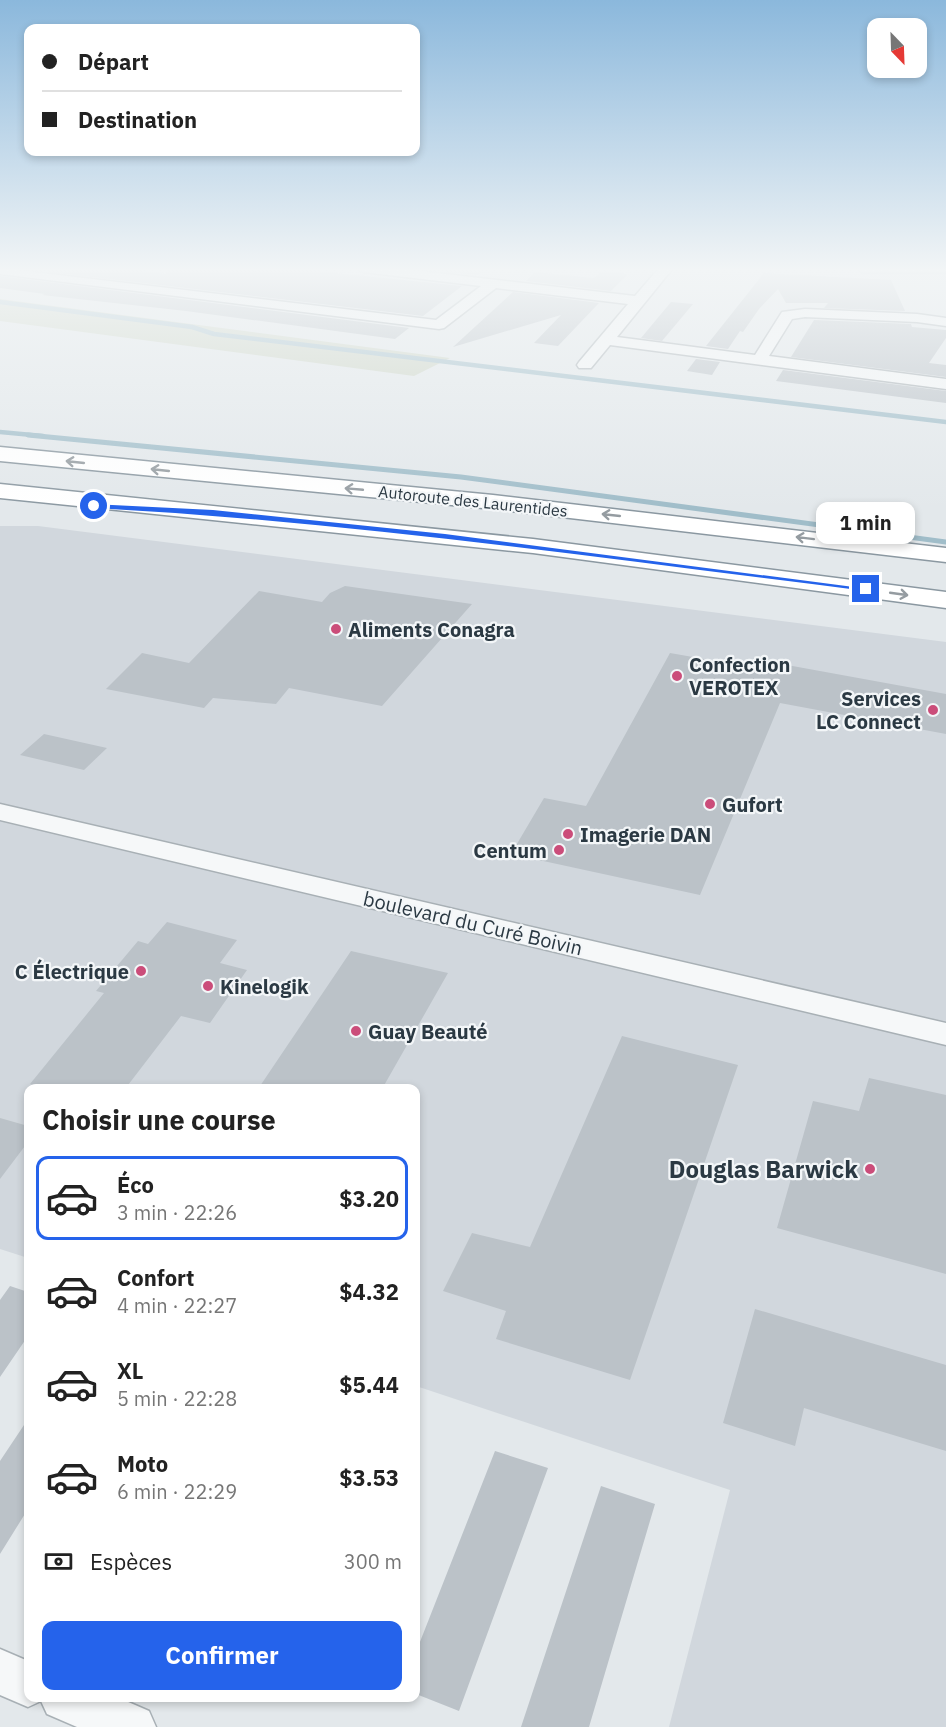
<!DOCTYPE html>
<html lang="fr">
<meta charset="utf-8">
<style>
body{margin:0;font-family:"IBM Plex Sans",sans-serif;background:#f6f6f6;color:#222;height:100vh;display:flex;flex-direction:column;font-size:22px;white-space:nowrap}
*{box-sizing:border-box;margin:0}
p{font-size:20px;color:#767676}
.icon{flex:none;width:33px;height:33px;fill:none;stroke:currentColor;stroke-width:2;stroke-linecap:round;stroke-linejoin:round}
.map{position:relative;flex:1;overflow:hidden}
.details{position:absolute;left:24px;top:1084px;width:396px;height:618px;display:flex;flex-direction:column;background:#fff;border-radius:12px;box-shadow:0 3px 9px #0003}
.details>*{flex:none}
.banner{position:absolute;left:24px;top:24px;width:396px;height:132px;border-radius:12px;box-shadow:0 3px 9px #0003;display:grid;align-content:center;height:132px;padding:0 18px;background:#fff}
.needle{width:39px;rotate:157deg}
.controls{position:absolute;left:867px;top:18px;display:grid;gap:12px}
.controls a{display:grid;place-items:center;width:60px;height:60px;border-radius:12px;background:#fff;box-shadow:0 3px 9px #0003;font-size:30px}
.end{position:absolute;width:27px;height:27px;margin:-14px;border:8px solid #2563eb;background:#fff;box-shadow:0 0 0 3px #fff}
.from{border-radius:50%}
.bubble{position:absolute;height:42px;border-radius:12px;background:#fff;box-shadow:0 3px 9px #0003;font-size:20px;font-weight:700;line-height:42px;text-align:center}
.banner b{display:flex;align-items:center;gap:21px;height:57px;font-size:22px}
.banner b+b{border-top:2px solid #e0e0e0}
.banner i{width:15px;height:15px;background:#222}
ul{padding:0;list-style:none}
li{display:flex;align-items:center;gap:18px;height:84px;margin:0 12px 9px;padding:0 6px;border:3px solid transparent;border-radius:12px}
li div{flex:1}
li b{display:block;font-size:22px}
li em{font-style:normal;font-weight:700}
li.current{border-color:#2563eb}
li>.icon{width:54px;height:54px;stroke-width:1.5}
h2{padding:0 18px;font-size:27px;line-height:72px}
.pay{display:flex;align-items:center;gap:15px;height:66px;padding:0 18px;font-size:22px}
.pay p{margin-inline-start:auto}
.primary-button{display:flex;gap:12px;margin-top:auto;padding:12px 18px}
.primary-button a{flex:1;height:69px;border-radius:12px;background:#2563eb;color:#fff;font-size:24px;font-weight:700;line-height:69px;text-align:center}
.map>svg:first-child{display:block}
.built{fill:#d1d7dd}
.green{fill:#ccd4c5}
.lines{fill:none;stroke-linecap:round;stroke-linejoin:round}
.stream-far1{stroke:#a0bdc9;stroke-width:4.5}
.stream{stroke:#a0bdc9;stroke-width:5}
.building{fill:#bbc2c8}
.minor-casing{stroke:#a8b0b5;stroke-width:3}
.highway-casing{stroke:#8b98a1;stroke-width:3}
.minor{fill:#f6f8f9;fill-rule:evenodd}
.highway{fill:#fff;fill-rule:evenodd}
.oneway{stroke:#959ca1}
.route{fill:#2563eb}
.poi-dot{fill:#cb4d7a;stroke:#f3f6f8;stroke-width:2}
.labels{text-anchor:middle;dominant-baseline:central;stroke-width:4.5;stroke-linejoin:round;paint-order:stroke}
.far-street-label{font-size:16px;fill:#2b3943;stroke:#f3f6f8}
.poi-label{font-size:20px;font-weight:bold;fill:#2b3943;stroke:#f3f6f8;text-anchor:start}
.street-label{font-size:20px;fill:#2b3943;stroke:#f3f6f8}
.near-poi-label{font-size:24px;font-weight:bold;fill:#2b3943;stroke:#f3f6f8;text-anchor:end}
</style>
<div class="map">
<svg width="946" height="1727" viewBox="0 0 946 1727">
<rect width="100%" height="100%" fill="#e3e8eb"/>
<path class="built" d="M0 526H38L946 642V1727H669L730 1490 416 1386V1089H28V1258L0 1249Z"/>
<path class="green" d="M0 299 450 358 414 376 0 321Z"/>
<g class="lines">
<path class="stream-far1" d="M0 302 192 327 214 334 946 422
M0 432 43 436"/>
<path class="stream" d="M28 435 461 477 946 542"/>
</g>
<path class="building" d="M16 268H118L166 274 167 268H287L462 286 423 316Z
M411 268H489L478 275Z
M602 271 628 274 611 291 526 281 535 272 594 278Z
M764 273 891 280 905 311 824 308 828 303H786L778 289 759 309 743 332 740 331 728 349 706 346Z
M0 276 409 328 395 339 186 311 42 295 45 294 0 288Z
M513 292 599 303 558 346 534 343 561 315 453 347Z
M671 302 693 304 662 341 641 338Z
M814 320 911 324 912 327 946 330V338L929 363 946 365V377L791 357Z
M696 359 720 362 712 375 687 371Z
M783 370 946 391V403L776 381Z
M345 586 472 604 382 706 289 688 276 704 213 698 204 708 106 689 142 653 189 663 259 591 322 602 330 593Z
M670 653 784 673 787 665 946 694V734L780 703 700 895 511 854 544 798 586 806Z
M44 734 107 748 84 770 20 755Z
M167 922 237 940 220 963 247 970 210 1023 181 1016 125 1089H47L30 1084 104 993 96 991 138 941 148 944Z
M351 951 448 973 382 1089H258Z
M622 1036 738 1065 630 1380 496 1339 506 1311 443 1291 472 1233 530 1247Z
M869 1078 946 1095V1274L777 1228 813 1101 859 1111Z
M0 1118 28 1126V1142L0 1179Z
M10 1286 28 1292V1336L0 1377V1300Z
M755 1309 946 1365V1451L804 1408 795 1446 723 1423Z
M28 1419V1509L0 1554V1461Z
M495 1451 548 1468 459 1711 416 1694V1652Z
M601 1486 655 1504 589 1727H521Z"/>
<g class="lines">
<g class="minor-casing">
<path id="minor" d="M0 268 436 320 481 286 363 272 356 268H394L635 296 659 268H673L617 337 755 355 782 312 805 309 917 314 946 318V326L917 322 805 317 792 319 769 356 946 379V389L610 345 591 368H579L577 365 579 362 628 304 496 288 444 328 439 329 0 274Z
M855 268H946V272H862Z
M0 804 946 1023V1045L0 820Z
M0 1649 28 1661V1698H119L149 1711 156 1727H77L47 1714 41 1701 28 1707 0 1695Z"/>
</g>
<g class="highway-casing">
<path id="highway" d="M0 447 493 495 946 548V562L493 509 0 461Z
M0 484 533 539 946 592V608L533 553 0 498Z"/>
</g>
<use href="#minor" class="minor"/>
<use href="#highway" class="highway"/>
</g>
<defs><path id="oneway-shaft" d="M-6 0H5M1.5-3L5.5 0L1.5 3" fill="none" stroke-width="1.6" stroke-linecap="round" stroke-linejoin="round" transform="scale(1.5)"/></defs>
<g class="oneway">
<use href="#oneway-shaft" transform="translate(75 462) rotate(-174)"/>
<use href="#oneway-shaft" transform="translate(160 470) rotate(-174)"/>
<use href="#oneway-shaft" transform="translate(354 489) rotate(-175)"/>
<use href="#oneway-shaft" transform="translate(611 515) rotate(-174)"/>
<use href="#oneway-shaft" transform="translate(805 538) rotate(-173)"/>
<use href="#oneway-shaft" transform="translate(899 594) rotate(8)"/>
</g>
<linearGradient id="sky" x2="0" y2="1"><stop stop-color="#8bb8dc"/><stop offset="0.53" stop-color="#f2f5f6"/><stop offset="1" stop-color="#f2f5f6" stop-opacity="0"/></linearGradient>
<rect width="946" height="509" fill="url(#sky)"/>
<path class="route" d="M92 504 213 510 445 534 869 589 866 591C609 559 353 522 94 508Z"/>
<g class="poi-dot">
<circle cx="336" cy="629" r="6"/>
<circle cx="677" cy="676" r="6"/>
<circle cx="933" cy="710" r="6"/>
<circle cx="710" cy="804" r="6"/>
<circle cx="568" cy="834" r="6"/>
<circle cx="559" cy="850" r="6"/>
<circle cx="141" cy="971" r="6"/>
<circle cx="208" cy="986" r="6"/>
<circle cx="356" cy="1031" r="6"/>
<circle cx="870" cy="1169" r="6"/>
</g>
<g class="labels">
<g class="far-street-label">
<text transform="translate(473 501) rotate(6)">Autoroute des Laurentides</text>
</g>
<g class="poi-label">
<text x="348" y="629">Aliments Conagra</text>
<text x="689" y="664">Confection<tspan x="689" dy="23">VEROTEX</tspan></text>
<text x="921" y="698" text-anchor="end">Services<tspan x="921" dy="23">LC Connect</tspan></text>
<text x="722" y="804">Gufort</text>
<text x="580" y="834">Imagerie DAN</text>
<text x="547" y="850" text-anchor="end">Centum</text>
<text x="129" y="971" text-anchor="end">C Électrique</text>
<text x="220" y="986">Kinelogik</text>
<text x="368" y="1031">Guay Beauté</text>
</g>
<g class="street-label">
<text transform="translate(473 923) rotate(13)">boulevard du Curé Boivin</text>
</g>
<g class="near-poi-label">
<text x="858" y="1169">Douglas Barwick</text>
</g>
</g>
</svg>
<div class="controls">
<a><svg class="needle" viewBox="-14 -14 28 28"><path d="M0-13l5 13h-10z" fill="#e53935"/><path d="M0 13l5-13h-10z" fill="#767676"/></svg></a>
</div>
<i class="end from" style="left:94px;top:506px"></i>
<i class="end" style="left:866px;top:589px"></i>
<div class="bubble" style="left:816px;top:502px;width:99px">1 min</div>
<div class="banner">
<b><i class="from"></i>Départ</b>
<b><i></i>Destination</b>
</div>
<section class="details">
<h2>Choisir une course</h2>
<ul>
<li class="current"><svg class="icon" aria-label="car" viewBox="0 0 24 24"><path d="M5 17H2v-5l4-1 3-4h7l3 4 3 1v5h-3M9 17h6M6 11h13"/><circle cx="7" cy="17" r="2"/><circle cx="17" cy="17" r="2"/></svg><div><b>Éco</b><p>3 min · 22:26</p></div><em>$3.20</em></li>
<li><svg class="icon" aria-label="car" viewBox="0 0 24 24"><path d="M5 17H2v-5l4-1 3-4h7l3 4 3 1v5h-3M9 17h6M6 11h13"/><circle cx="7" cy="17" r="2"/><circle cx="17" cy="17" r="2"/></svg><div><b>Confort</b><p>4 min · 22:27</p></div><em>$4.32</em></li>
<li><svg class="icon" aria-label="car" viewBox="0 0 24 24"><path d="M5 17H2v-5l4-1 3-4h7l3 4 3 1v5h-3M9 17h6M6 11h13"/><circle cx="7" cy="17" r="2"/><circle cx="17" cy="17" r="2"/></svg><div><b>XL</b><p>5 min · 22:28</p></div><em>$5.44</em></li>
<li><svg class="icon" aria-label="car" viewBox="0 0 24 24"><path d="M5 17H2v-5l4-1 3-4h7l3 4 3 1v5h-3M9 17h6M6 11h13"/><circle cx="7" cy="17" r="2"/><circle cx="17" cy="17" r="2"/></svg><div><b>Moto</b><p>6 min · 22:29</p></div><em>$3.53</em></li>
</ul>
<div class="pay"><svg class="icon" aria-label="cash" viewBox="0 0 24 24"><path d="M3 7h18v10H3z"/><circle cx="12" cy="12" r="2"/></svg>Espèces<p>300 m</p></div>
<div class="primary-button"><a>Confirmer</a></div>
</section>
</div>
